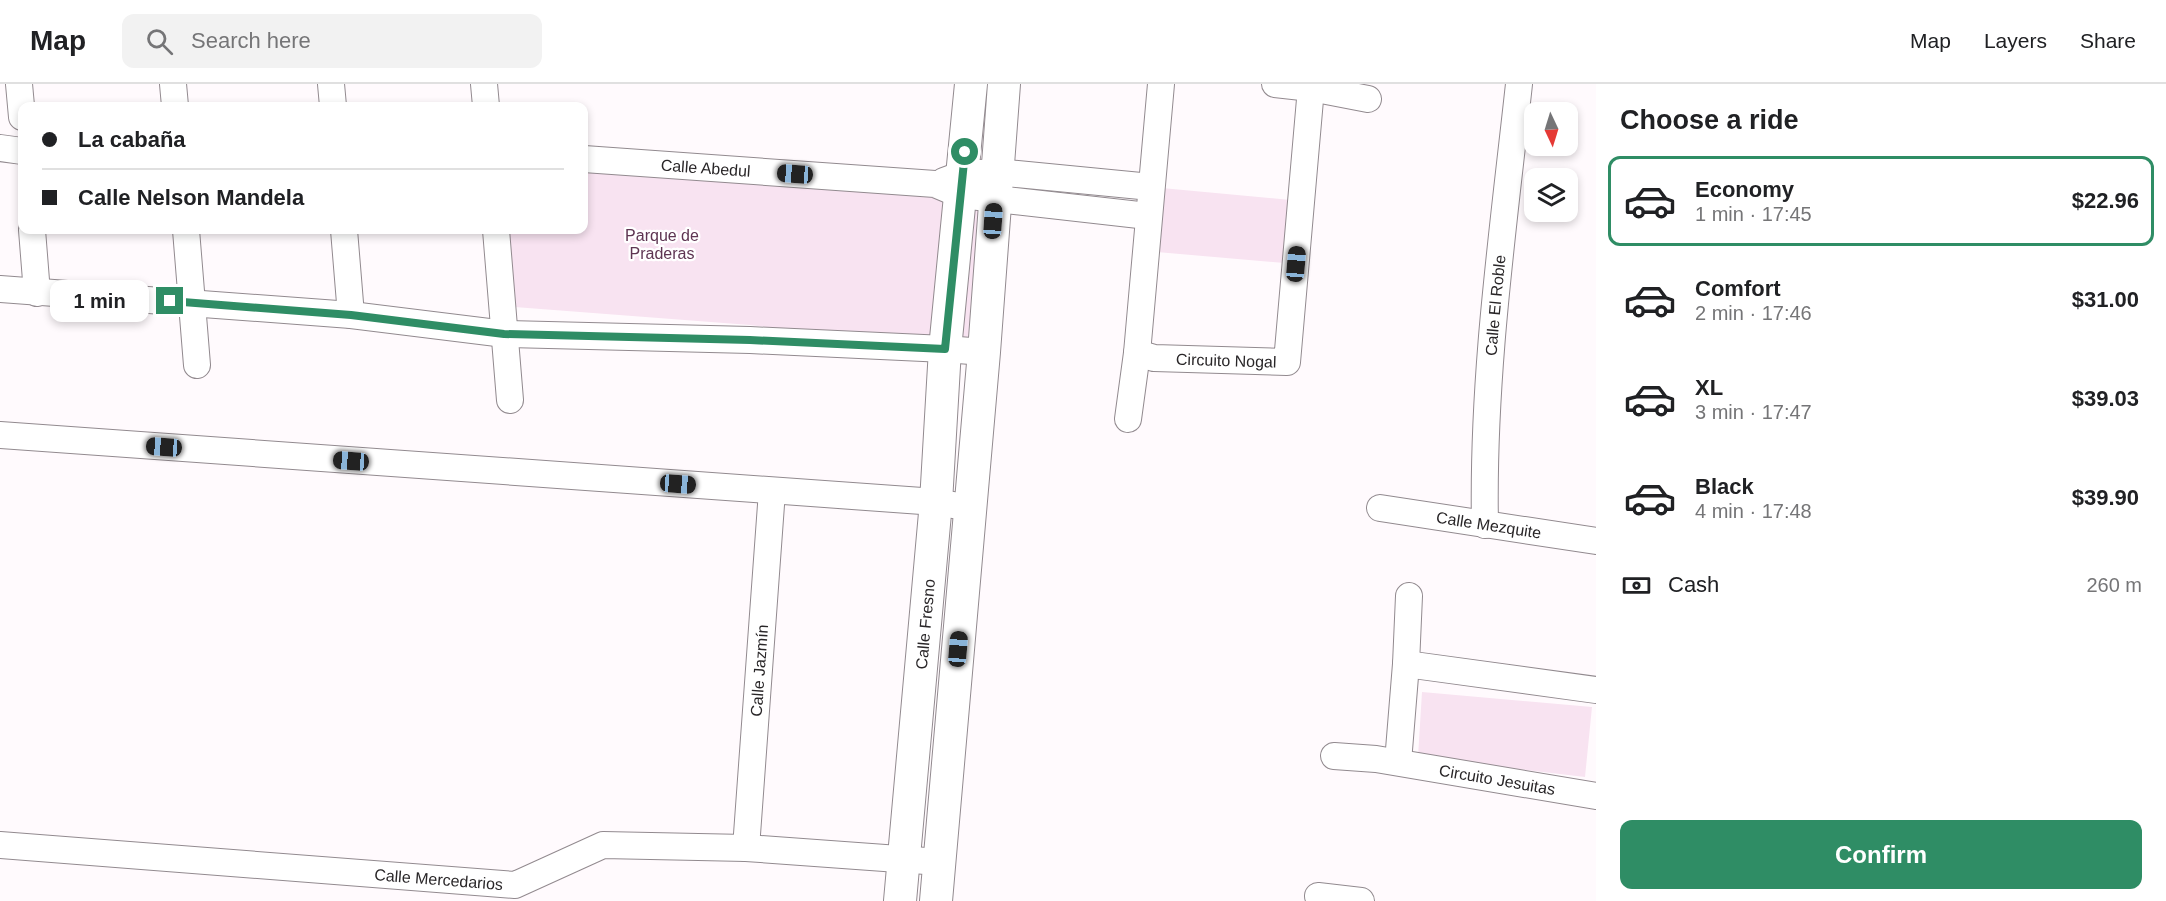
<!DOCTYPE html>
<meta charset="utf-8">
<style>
body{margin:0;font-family:Arial,sans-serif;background:#f2f2f2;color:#202124;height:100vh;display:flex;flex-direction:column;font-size:22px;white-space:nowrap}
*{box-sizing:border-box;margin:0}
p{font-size:20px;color:#757577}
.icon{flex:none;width:33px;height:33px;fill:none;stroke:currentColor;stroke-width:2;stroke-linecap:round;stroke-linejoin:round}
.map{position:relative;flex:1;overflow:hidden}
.panel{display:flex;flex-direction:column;background:#fff;width:570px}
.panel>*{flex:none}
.top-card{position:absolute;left:18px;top:18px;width:570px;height:132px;border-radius:12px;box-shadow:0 3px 9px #0003;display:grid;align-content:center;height:132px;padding:0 24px;background:#fff}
.needle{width:39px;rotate:176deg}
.fabs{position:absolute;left:1524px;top:18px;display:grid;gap:12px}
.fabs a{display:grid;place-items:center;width:54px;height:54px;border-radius:12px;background:#fff;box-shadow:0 3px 9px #0003;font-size:30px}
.end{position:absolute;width:27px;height:27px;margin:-14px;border:8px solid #2f8d65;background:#fff;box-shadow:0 0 0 3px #fff}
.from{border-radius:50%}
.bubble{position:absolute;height:42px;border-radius:12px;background:#fff;box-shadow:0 3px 9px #0003;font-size:20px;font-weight:800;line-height:42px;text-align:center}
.car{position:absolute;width:18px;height:36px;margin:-18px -9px;border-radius:8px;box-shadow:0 0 4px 2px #0007;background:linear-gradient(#222 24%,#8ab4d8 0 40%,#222 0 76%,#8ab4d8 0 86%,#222 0)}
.top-card b{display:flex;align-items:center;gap:21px;height:57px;font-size:22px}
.top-card b+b{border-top:2px solid #e0e0e0}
.top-card i{width:15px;height:15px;background:#202124}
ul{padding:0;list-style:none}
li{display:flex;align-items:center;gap:18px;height:90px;margin:0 12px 9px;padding:0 12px;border:3px solid transparent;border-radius:12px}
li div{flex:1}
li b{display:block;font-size:22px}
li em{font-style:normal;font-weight:800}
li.current{border-color:#2f8d65}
li>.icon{width:54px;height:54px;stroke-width:1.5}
h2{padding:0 24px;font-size:27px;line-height:72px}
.pay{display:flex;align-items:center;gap:15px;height:66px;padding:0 24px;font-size:22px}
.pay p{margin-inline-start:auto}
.primary-button{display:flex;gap:12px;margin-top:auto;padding:12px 24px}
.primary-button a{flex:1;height:69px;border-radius:12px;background:#2f8d65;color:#fff;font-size:24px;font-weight:800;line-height:69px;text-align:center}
header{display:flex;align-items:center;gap:36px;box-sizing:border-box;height:84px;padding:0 30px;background:#fff;border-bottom:2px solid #e0e0e0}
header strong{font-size:28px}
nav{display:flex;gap:33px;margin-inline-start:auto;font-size:21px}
.search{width:420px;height:54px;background:#f2f2f2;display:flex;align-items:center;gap:15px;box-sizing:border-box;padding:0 21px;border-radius:12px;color:#757577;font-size:22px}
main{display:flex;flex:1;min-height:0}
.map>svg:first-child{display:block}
.green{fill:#f8e3f1}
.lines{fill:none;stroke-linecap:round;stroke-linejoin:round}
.minor-casing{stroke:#928a8f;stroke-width:28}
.tertiary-casing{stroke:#928a8f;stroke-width:34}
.minor{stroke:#fff;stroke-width:26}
.tertiary{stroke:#fff;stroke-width:32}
.route{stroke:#2f8d65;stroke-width:8}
.labels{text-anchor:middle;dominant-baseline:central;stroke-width:4.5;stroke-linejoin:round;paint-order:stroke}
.street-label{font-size:16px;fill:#292628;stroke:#fff}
.park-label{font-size:16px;fill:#5e3552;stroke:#fff}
</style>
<header>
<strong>Map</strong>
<div class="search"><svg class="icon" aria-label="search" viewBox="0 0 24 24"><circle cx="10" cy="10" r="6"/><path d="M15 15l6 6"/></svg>Search here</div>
<nav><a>Map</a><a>Layers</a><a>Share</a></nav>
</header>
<main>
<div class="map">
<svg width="1596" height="817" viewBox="0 0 1596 817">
<rect width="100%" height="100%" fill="#fffafd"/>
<path class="green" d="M584 78 994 115 982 269 750 241 503 222 496 146H584Z
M1151 103 1301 117 1296 180 1145 167Z
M1422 608 1592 623 1585 693 1418 673Z"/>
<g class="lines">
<g class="minor-casing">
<g id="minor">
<path d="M19 0 22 33"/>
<path d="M173 0 175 22"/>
<path d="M331 0 333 22"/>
<path d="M484 0 486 22"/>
<path d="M1275 0 1311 4 1368 15"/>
<path d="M0 64 22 67"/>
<path id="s1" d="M584 75 935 100 961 111 1148 132"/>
<path d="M944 97 963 90 996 88 1151 103"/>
<path d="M32 146 37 209"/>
<path d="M186 146 197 281"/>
<path d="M344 146 351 231"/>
<path d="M496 146 510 316"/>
<path d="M0 205 351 231 505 250 750 256 945 265 984 268"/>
<path id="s2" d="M1137 269 1154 274 1287 278 1311 4"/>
<path d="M1128 335 1137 269 1161 0"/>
<path d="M0 351 936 418 970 424"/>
<path id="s3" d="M1380 424 1596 457"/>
<path id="s4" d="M1485 441C1482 293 1503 147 1519 0"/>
<path d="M1406 580 1596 606"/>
<path id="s5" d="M1334 672 1376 675 1596 712"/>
<path d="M1398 678 1406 580 1409 512"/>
<path id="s6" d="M0 761 515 801 603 761 746 764 940 778"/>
<path id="s7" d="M746 764 772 407"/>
<path d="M1318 812 1361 817"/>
</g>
</g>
<g class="tertiary-casing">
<g id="tertiary">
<path id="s8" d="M900 817 936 418 945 265 971 0"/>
<path d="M936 817 984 268 1004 0"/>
</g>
</g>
<use href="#minor" class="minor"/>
<use href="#tertiary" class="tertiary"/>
</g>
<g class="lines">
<path class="route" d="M170 217 351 231 504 250 750 256 945 265 965 68"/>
</g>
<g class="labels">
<g class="street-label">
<text stroke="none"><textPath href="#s1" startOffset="122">Calle Abedul</textPath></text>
<text stroke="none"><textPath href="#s4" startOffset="220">Calle El Roble</textPath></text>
<text stroke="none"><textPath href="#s2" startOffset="90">Circuito Nogal</textPath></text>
<text stroke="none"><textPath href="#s3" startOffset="110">Calle Mezquite</textPath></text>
<text stroke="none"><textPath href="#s8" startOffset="278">Calle Fresno</textPath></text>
<text stroke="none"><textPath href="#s7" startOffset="178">Calle Jazmín</textPath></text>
<text stroke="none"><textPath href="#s5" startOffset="165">Circuito Jesuitas</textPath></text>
<text stroke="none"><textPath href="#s6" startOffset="440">Calle Mercedarios</textPath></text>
</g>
<g class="park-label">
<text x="662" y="151">Parque de<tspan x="662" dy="18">Praderas</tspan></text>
</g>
</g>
</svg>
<div class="fabs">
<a><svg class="needle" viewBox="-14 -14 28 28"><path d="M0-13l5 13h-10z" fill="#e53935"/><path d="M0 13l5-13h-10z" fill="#757577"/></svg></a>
<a><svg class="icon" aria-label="layers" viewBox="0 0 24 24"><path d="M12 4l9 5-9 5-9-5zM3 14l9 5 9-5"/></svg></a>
</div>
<i class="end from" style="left:965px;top:68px"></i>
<i class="end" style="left:170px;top:217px"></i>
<div class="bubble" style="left:50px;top:196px;width:99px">1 min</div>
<i class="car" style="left:795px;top:90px;rotate:274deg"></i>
<i class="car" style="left:993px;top:137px;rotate:4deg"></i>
<i class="car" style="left:1296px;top:180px;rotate:5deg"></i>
<i class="car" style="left:164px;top:363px;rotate:274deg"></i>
<i class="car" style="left:351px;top:377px;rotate:274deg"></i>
<i class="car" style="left:678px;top:400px;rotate:94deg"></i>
<i class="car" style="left:958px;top:565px;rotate:5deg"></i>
<div class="top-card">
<b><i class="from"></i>La cabaña</b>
<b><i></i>Calle Nelson Mandela</b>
</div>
</div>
<section class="panel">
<h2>Choose a ride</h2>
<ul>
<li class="current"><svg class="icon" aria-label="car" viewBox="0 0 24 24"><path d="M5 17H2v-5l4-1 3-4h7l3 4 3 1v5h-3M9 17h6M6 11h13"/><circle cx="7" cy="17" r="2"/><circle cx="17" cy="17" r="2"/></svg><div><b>Economy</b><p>1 min · 17:45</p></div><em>$22.96</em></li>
<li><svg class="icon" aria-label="car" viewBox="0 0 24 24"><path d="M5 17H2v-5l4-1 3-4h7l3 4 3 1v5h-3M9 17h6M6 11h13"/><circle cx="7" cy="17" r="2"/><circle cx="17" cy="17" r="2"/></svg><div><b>Comfort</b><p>2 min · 17:46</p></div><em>$31.00</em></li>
<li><svg class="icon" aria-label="car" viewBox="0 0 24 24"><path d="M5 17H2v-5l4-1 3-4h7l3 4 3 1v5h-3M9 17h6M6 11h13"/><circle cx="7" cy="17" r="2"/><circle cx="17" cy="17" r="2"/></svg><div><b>XL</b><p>3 min · 17:47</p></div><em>$39.03</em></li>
<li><svg class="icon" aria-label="car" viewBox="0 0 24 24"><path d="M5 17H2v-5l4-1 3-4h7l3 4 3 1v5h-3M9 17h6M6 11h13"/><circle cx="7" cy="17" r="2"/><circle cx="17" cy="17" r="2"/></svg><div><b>Black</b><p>4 min · 17:48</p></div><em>$39.90</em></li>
</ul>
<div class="pay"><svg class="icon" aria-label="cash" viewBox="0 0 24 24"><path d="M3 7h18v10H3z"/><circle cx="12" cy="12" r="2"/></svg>Cash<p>260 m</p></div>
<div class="primary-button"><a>Confirm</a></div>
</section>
</main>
